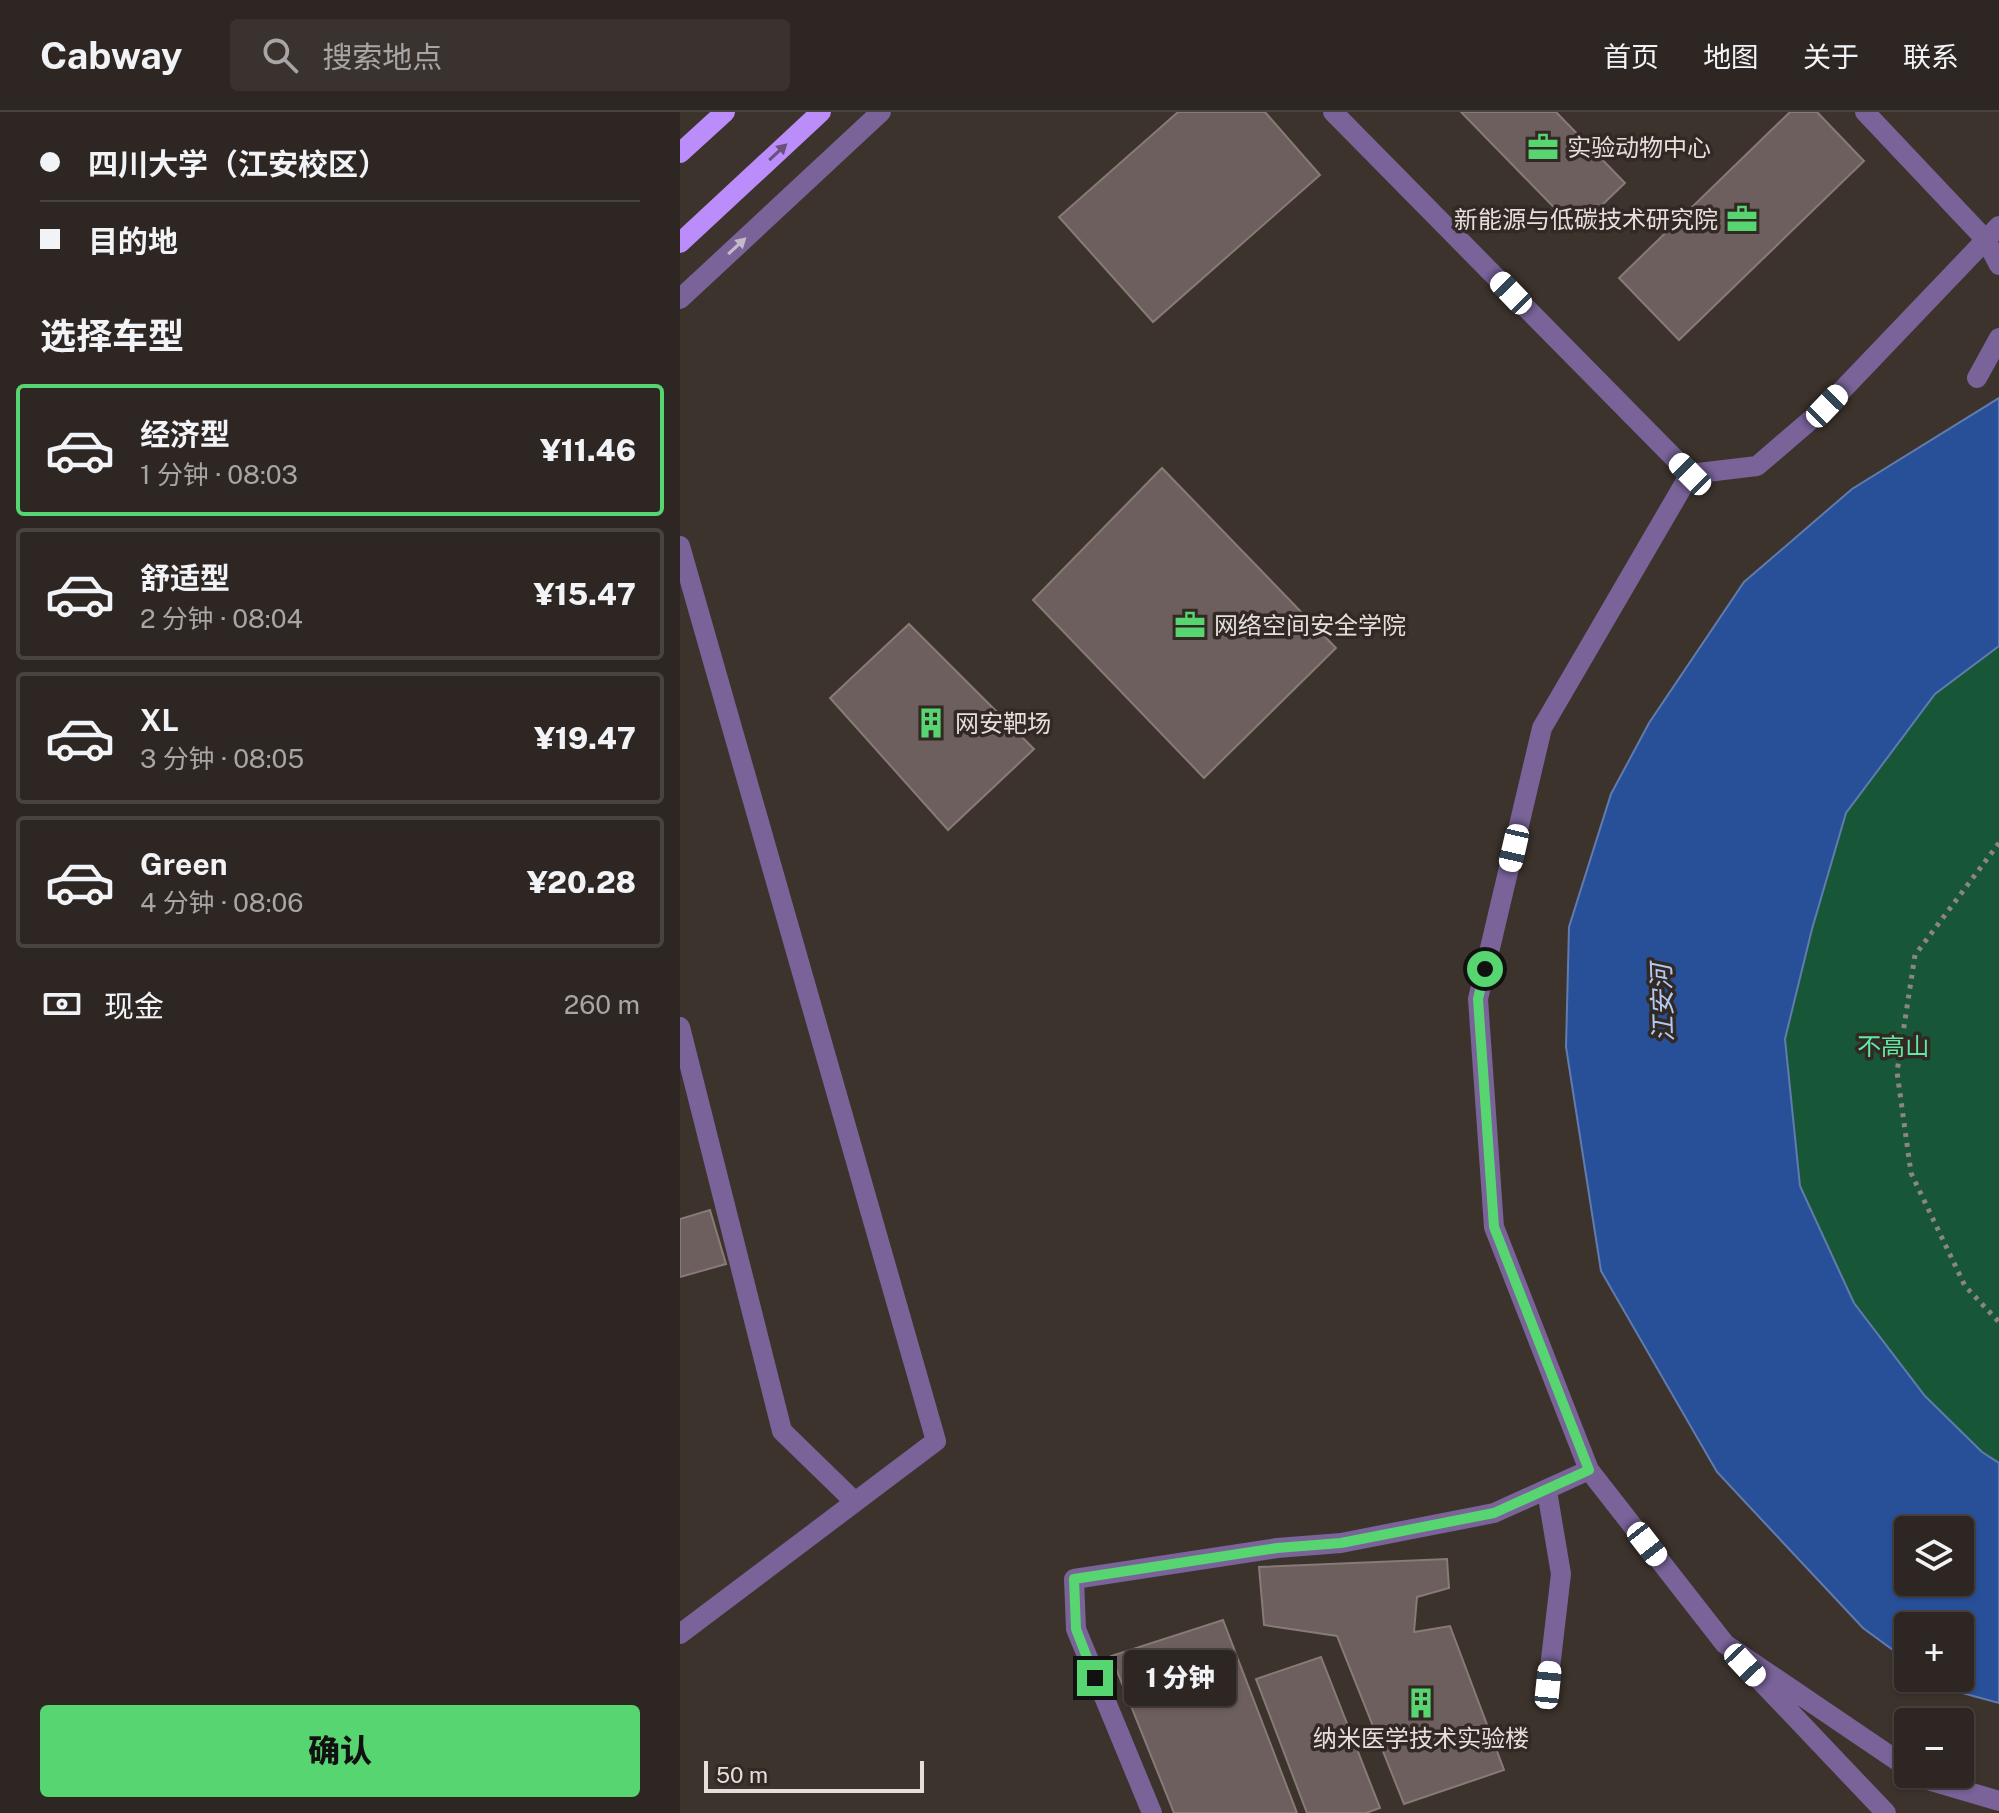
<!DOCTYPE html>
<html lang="zh">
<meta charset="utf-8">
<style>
body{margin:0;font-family:"Public Sans","Noto Sans SC",sans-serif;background:#3a322f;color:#f1f3f6;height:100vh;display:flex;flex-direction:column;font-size:30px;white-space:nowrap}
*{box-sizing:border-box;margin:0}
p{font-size:26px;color:#a7a5a5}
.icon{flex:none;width:44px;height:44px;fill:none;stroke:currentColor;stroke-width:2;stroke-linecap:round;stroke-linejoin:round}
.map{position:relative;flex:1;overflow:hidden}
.details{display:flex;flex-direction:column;background:#2e2622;width:680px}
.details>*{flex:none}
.top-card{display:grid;align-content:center;height:176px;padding:0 40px;background:#2e2622}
.tools{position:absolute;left:1214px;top:1404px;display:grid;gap:16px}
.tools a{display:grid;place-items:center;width:80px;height:80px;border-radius:8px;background:#2e2622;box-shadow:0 2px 6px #0004,0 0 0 2px #494340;font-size:40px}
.scale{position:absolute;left:24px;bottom:20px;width:220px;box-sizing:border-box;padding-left:8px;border:4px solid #e5dfdb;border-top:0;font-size:22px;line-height:28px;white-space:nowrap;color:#e5dfdb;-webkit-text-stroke:6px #332924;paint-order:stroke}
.end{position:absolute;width:36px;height:36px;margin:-18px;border:10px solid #57d570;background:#111;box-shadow:0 0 0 4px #111}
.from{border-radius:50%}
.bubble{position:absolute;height:56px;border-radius:8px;background:#2e2622;box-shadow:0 2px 6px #0004,0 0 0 2px #494340;font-size:26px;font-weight:800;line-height:56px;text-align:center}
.car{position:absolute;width:24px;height:48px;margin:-24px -12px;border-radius:10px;box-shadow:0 0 6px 2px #0007;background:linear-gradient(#fff 24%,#345 0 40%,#fff 0 76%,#345 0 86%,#fff 0)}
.top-card b{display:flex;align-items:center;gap:28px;height:76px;font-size:30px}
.top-card b+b{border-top:2px solid #494340}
.top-card i{width:20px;height:20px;background:#f1f3f6}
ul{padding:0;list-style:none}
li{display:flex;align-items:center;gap:24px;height:132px;margin:0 16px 12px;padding:0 24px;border:4px solid #494340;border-radius:8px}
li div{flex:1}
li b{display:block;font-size:30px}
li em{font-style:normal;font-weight:800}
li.active{border-color:#57d570}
li>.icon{width:72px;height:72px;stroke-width:1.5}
h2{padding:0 40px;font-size:36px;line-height:96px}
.pay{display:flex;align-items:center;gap:20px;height:88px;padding:0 40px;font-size:30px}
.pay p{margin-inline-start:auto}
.primary-button{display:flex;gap:16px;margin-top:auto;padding:16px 40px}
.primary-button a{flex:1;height:92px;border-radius:8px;background:#57d570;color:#111;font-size:32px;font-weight:800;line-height:92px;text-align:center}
header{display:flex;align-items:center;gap:48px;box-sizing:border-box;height:112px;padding:0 40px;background:#2e2622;border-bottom:2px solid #494340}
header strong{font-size:38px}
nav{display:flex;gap:44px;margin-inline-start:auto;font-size:28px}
.search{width:560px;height:72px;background:#3a322f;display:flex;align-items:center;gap:20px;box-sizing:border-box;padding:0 28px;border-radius:8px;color:#a7a5a5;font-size:30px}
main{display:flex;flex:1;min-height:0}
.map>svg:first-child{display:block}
.green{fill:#175738}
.water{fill:#285099;stroke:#617bad;stroke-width:2;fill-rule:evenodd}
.building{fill:#6d5f5d;stroke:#877a77;stroke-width:2}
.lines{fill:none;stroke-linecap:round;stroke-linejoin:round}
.path{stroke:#8d8580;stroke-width:5;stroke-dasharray:4 6;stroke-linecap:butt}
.minor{stroke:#796399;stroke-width:20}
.major{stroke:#bb8dfb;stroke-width:20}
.oneway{fill:#69517a}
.oneway2{fill:#c5bac7}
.route{stroke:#57d570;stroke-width:10}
.labels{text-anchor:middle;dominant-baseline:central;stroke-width:7;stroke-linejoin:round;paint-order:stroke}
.poi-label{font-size:24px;fill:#e5dfdb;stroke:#332924;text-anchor:start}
.park-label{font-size:24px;fill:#5feaa3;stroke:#332924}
.water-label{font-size:26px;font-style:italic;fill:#b2c9f2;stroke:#332924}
</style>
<header>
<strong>Cabway</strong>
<div class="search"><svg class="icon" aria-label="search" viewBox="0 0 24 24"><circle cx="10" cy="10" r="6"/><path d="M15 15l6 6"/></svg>搜索地点</div>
<nav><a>首页</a><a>地图</a><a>关于</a><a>联系</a></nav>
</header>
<main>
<section class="details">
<div class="top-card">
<b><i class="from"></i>四川大学（江安校区）</b>
<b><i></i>目的地</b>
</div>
<h2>选择车型</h2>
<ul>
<li class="active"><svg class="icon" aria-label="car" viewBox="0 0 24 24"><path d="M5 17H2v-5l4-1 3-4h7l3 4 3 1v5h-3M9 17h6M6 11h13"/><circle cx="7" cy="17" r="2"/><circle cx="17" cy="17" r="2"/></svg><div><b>经济型</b><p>1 分钟 · 08:03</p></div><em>¥11.46</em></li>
<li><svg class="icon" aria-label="car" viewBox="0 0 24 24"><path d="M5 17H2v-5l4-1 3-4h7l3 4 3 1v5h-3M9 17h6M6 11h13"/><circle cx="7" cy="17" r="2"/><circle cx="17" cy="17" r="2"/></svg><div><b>舒适型</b><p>2 分钟 · 08:04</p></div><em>¥15.47</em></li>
<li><svg class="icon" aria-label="car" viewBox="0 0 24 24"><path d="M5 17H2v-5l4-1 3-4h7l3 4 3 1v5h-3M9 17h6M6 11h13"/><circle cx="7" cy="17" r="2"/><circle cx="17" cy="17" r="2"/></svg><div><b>XL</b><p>3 分钟 · 08:05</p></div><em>¥19.47</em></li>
<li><svg class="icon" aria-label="car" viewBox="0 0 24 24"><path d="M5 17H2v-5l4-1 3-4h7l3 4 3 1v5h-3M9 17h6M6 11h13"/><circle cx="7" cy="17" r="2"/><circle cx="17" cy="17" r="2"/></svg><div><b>Green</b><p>4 分钟 · 08:06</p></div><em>¥20.28</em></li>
</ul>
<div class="pay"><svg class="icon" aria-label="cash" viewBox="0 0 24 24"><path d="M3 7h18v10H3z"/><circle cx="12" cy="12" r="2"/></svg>现金<p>260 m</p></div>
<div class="primary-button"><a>确认</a></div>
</section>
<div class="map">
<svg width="1319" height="1701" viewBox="0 0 1319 1701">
<rect width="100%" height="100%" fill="#3d332d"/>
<path class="green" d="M1319 534V1351L1302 1340 1245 1284 1174 1191 1119 1074 1105 927 1132 817 1166 701 1255 582Z"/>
<path class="water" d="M1319 286V534L1255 582 1166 701 1132 817 1105 927 1120 1074 1174 1191 1245 1284 1302 1340 1319 1351V1591L1264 1576 1251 1566H1280V1514H1228V1549L1183 1516 1037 1360 921 1159 886 935 889 815 931 682 969 611 1064 470 1172 377ZM1228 1418H1280V1470H1228Z"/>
<path class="building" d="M498 0H585L640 63 473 210 379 105Z
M781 0H876L945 71 896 118Z
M1110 0H1137L1184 49 999 228 939 166Z
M482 356 656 536 524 666 353 488Z
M229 512 354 637 268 718 150 586Z
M30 1098 46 1152 0 1165V1107Z
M767 1447 769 1476 737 1485 734 1520 770 1514 824 1658 724 1692 657 1524 584 1513 579 1455Z
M543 1508 617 1701H494L431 1544Z
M641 1545 700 1696 686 1701H627L576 1567Z"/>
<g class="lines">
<path class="path" d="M1319 731 1235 843 1217 960 1231 1061 1285 1174 1319 1210"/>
<path class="minor" d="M653 0 1010 362 862 616 798 887 814 1115 909 1358 1045 1532 1228 1656
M1185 0 1306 128 1319 153
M0 187 201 0
M1297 266 1319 226
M1010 362 1077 354 1147 294 1319 114
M0 434 256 1329 0 1522
M0 915 102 1319 175 1390
M867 1379 881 1462 868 1573
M1073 1561 1206 1701
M1237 1662 1244 1667 1319 1689
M472 1701 396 1517 394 1467 597 1436 661 1431 814 1401 909 1358"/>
<path class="major" d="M0 41 45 0
M0 131 141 0"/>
</g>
<defs><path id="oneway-solid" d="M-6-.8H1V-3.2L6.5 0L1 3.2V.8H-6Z" transform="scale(2)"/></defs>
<use class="oneway" href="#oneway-solid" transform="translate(98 40) rotate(-43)"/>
<use class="oneway2" href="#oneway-solid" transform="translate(57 134) rotate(-43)"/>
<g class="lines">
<path class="route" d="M415 1566 396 1517 394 1467 597 1436 661 1431 814 1401 909 1358 814 1115 798 887 805 857"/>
</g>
<defs>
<g id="office-bare" transform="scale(2.4)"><path d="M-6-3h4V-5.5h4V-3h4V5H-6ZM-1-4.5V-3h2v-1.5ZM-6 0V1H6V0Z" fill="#57d570" stroke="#332924" stroke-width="2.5" paint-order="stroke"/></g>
<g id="building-bare" transform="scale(2.4)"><path d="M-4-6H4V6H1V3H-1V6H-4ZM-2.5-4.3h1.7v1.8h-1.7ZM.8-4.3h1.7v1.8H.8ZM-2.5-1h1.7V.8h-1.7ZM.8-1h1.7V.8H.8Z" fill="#57d570" stroke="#332924" stroke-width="2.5" paint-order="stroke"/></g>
</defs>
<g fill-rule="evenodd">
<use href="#office-bare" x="863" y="35"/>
<use href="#office-bare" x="1062" y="107"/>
<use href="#office-bare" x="510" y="513"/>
<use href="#building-bare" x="251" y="611"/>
<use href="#building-bare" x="741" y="1591"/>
</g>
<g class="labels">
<g class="poi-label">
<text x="887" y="35">实验动物中心</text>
<text x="1038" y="107" text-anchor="end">新能源与低碳技术研究院</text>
<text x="534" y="513">网络空间安全学院</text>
<text x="275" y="611">网安靶场</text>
<text x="741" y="1626" text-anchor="middle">纳米医学技术实验楼</text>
</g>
<g class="park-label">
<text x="1213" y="934">不高山</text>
</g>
<g class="water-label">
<text transform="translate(982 891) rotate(-92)">江安河</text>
</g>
</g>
</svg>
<div class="tools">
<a><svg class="icon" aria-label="layers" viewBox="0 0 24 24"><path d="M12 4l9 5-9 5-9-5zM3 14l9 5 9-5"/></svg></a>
<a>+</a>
<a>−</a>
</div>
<div class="scale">50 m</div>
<i class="end from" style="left:805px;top:857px"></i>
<i class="end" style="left:415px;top:1566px"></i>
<div class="bubble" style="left:444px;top:1538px;width:112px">1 分钟</div>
<i class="car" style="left:831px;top:181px;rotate:316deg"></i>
<i class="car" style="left:1147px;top:294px;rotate:44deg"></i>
<i class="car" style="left:1010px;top:362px;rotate:315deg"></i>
<i class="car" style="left:834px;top:736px;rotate:193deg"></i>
<i class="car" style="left:967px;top:1432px;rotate:142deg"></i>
<i class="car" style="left:1065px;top:1553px;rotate:137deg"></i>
<i class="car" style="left:868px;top:1573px;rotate:6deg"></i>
</div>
</main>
